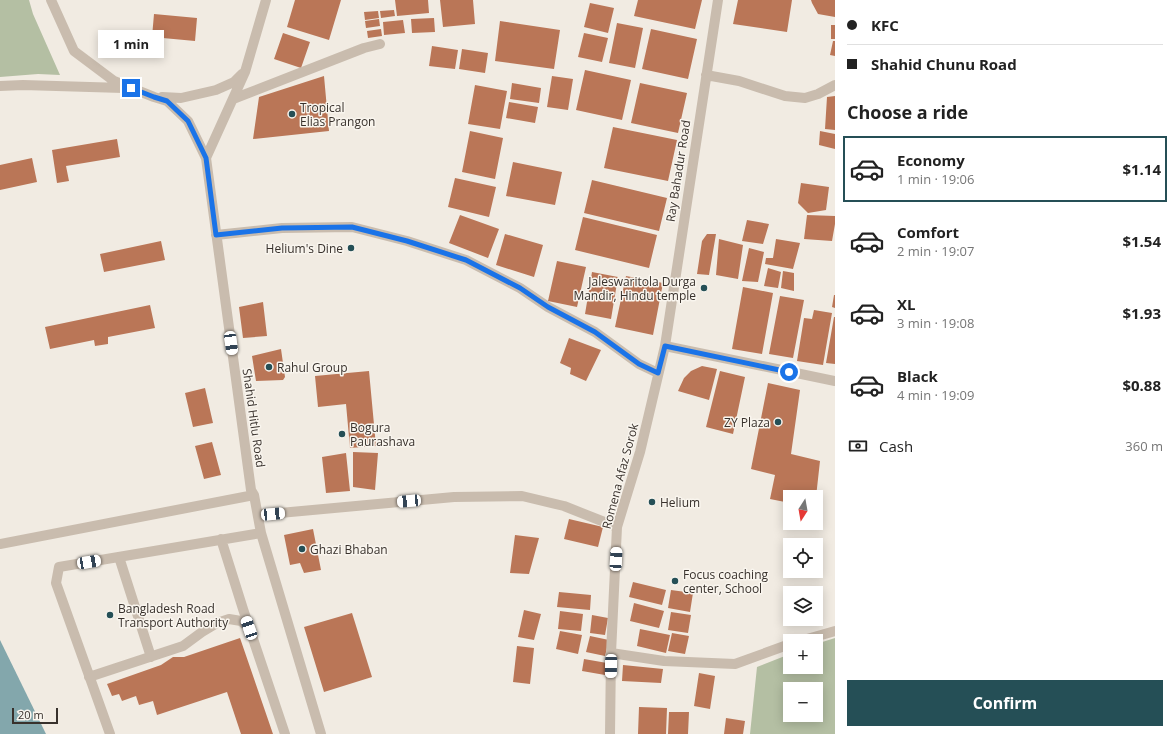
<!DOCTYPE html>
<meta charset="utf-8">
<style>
body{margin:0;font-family:"Open Sans",sans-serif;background:#f6f6f6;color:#222;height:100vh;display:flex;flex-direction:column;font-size:15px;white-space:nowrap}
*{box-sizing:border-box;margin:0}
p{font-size:13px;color:#767676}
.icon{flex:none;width:22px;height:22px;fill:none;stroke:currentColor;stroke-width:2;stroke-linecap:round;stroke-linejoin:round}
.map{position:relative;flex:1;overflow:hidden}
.details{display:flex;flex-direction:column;background:#fff;width:340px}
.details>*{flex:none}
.guide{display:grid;align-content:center;height:88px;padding:0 12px;background:#fff}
.needle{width:26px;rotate:191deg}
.buttons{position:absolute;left:783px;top:490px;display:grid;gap:8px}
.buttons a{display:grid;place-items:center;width:40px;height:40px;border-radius:0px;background:#fff;box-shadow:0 2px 10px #0003;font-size:20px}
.scale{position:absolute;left:12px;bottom:10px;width:46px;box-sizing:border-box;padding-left:4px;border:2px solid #38312c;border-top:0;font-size:11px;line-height:14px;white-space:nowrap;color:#38312c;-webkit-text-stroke:3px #f9f5ee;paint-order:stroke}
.end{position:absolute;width:18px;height:18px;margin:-9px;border:5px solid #1a73e8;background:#fff;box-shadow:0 0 0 2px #fff}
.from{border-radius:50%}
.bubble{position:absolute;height:28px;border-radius:0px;background:#fff;box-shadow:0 2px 10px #0003;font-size:13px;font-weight:700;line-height:28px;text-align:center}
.car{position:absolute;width:12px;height:24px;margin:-12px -6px;border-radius:5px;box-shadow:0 0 3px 1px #0007;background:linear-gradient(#fff 24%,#345 0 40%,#fff 0 76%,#345 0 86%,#fff 0)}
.guide b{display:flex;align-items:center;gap:14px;height:38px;font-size:15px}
.guide b+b{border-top:1px solid #e0e0e0}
.guide i{width:10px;height:10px;background:#222}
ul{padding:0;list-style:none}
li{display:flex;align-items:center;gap:12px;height:66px;margin:0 8px 6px;padding:0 4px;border:2px solid transparent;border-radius:0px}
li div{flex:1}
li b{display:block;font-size:15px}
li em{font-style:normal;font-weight:700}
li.current{border-color:#254f56}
li>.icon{width:36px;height:36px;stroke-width:1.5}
h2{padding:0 12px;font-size:18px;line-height:48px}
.pay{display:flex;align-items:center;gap:10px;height:44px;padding:0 12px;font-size:15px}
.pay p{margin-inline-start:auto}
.action{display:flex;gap:8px;margin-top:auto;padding:8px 12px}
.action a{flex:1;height:46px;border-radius:0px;background:#254f56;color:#fff;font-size:16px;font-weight:700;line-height:46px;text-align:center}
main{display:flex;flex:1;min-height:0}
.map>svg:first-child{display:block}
.green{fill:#b4bfa3;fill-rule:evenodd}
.water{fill:#83a7ac}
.building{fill:#ba7657}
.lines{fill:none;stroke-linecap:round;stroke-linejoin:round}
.minor{stroke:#c9bcae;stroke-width:10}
.route{stroke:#1a73e8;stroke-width:5}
.poi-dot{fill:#254f56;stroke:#f9f5ee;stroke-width:1.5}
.labels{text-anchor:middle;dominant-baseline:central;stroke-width:3;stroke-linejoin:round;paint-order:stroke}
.poi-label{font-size:12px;fill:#38312c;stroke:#f9f5ee;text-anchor:start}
.street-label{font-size:12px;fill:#38312c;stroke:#f9f5ee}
</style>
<main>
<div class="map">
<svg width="835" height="734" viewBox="0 0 835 734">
<rect width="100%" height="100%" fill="#f1ebe2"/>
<path class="green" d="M0 0H29L33 14 60 75 38 74 0 77Z
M835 638V734H750L757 667 790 654V667H816V644ZM790 689H816V715H790Z"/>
<path class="water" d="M0 640 46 734H0Z"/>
<path class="building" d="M295 0H341L329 40 287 27Z
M395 0H428L429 13 397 16Z
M440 0H473L475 24 443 27Z
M638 0H702L695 29 634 16Z
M738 0H792L787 32 733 24Z
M811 0H835V17L818 14 812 3Z
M590 3 614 8 608 33 584 27Z
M394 10 395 16 381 18 380 11Z
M378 11 379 18 365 20 364 12Z
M154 14 197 18 195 41 152 37Z
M434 18 435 32 412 33 411 19Z
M379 19 380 26 366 28 365 21Z
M403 20 405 33 384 35 383 22Z
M500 21 560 30 554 69 495 61Z
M617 23 643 28 635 68 609 63Z
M831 25H835V39H831Z
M381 29 382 36 368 38 367 31Z
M651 29 697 39 688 79 642 69Z
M283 33 310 42 301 68 274 59Z
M584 33 608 38 602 62 578 57Z
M833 41H835V56L830 55Z
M432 46 458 50 455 69 429 66Z
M462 49 488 53 485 73 459 69Z
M585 70 631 80 622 120 576 110Z
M324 76 329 131 253 139 259 97Z
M552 76 573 79 568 110 547 107Z
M512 83 541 88 539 103 510 99Z
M640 83 687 93 678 133 631 123Z
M475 85 507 91 500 129 468 124Z
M835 96V130L825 129 827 97Z
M509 102 538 107 535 123 506 118Z
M613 127 677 140 668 181 604 168Z
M470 131 503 138 495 179 462 172Z
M820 131 835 134V149L819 145Z
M117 139 120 157 66 166 69 181 57 183 52 150Z
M32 158 37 182 0 190V165Z
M513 162 562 172 555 205 506 196Z
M455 178 496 187 489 217 448 207Z
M592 180 667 198 659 231 584 213Z
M801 183 829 187 826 210 808 213 798 203Z
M460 215 499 229 488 258 449 243Z
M807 215 835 216V224L832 241 804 239Z
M583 217 657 235 649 268 575 250Z
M747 220 769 224 763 244 742 241Z
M505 234 543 245 534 277 496 265Z
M707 234H716L709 275 697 274 702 241Z
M719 239 743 245 738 279 716 275Z
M776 239 800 243 793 269 765 264 766 258H773Z
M161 241 165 260 104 272 100 254Z
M749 248 764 252 758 282 742 281Z
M557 261 586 267 577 307 548 301Z
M768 268 781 272 778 288 764 286Z
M783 271 794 273V291L781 288Z
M592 272 618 277 611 319 585 314Z
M626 276 663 283 653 335 615 327Z
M743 287 773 293 762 354 732 349Z
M834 295H835V308L832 307Z
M780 296 804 300 793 358 769 354Z
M263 302 267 336 243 338 239 307Z
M150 305 155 328 108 337V344L95 346 94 340 50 349 45 327Z
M814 310 832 313 823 365 797 361 804 318 812 319Z
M834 317H835V364L826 363Z
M569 338 601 350 586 381 570 374 571 368 560 363Z
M281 349 285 377 283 380 256 381 252 356Z
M702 366 717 369 709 400 678 391 684 378 691 371Z
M369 371 376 446 350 448 346 404 318 407 315 376Z
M720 371 745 377 733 434 706 427Z
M768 383 800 390 791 454 820 461 816 497H790V503L770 499 775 475 751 469Z
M205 388 213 423 193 427 185 393Z
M212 442 221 475 204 479 195 446Z
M353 452 378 453 375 490 353 487Z
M346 453 350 491 326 493 322 457Z
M569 519 603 527 598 547 564 539Z
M313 529 321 570 304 573 300 563 290 565 284 535Z
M515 535 539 538 529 574 510 573Z
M633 582 666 590 662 605 629 597Z
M671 590 693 593 690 612 668 608Z
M559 592 591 595 590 610 557 607Z
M634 603 664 611 659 628 630 621Z
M524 610 541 614 534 640 518 637Z
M560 611 583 614 581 631 558 629Z
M671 612 691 615 688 633 668 630Z
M352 613 372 677 324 692 304 627Z
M592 615 608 618 605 635 590 633Z
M640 629 670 635 666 653 637 646Z
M560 631 582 635 578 654 556 649Z
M672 633 689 636 685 654 668 651Z
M590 636 609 640 605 656 586 652Z
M240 638 273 734H241L227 692 157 715 153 701 139 705 136 696 122 701 119 694 112 696 107 684 161 665 173 657H184Z
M517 646 534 648 530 684 513 682Z
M584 659 607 663 605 675 582 671Z
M623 665 663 669 661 683 622 681Z
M699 673 715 676 710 709 694 706Z
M639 707 667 708 666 734H638Z
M669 712H689L688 734H668Z
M726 718 745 721 743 734H724Z"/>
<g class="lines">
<path class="minor" d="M51 0 74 51 114 81 154 97 167 101 188 121 206 158 251 490 254 495 261 533 321 734
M706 75 739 81 785 96 805 98 818 94 835 85
M0 86 23 85 123 88
M162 97 181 98 216 90 234 82 242 74
M233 99 364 48 380 44
M206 158 245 72 266 0
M216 235 282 228 352 227 407 241 466 260 520 288 548 307 595 332 639 364 658 373
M665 346 835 381
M258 515 454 497 522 496 564 506 617 527
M221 539 243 609 285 734
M0 544 254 495
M119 557 151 657
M800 641 835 631
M611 653 664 661 735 664 790 644
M89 677 183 646 202 632 217 623 229 619 241 621 249 628
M110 734 56 583 59 567 261 533
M610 734 611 653 617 527 640 452 665 346 718 0"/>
</g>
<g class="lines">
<path class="route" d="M131 88 154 97 167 101 188 121 206 158 216 235 282 228 352 227 407 241 466 260 520 288 548 307 595 332 639 364 658 373 665 346 789 372"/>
</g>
<g class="poi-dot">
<circle cx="292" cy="114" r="4"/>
<circle cx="351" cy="248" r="4"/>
<circle cx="704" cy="288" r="4"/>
<circle cx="269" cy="367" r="4"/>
<circle cx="778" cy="422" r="4"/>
<circle cx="342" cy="434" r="4"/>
<circle cx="652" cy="502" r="4"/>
<circle cx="302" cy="549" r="4"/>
<circle cx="675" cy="581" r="4"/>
<circle cx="110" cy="615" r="4"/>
</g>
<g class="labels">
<g class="poi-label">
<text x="300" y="107">Tropical<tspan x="300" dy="14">Elias Prangon</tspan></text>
<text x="343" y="248" text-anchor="end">Helium's Dine</text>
<text x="696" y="281" text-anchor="end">Jaleswaritola Durga<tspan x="696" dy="14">Mandir, Hindu temple</tspan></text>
<text x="277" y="367">Rahul Group</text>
<text x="770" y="422" text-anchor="end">ZY Plaza</text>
<text x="350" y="427">Bogura<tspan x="350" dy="14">Paurashava</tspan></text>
<text x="660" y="502">Helium</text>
<text x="310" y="549">Ghazi Bhaban</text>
<text x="683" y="574">Focus coaching<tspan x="683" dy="14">center, School</tspan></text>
<text x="118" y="608">Bangladesh Road<tspan x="118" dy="14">Transport Authority</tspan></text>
</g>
<g class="street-label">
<text transform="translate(678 171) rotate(-81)">Ray Bahadur Road</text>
<text transform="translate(254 418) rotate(82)">Shahid Hitlu Road</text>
<text transform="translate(620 476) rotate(-75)">Romena Afaz Sorok</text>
</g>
</g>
</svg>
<div class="buttons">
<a><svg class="needle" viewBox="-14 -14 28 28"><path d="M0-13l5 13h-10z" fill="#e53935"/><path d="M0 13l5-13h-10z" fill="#767676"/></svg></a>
<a><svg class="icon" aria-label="locate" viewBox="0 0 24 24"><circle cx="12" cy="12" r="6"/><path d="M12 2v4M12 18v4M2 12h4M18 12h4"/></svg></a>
<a><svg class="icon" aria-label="layers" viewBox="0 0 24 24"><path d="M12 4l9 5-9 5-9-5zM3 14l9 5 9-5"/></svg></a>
<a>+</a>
<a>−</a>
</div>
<div class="scale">20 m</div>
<i class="end from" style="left:789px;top:372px"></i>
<i class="end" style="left:131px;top:88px"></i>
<div class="bubble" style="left:98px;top:30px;width:66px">1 min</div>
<i class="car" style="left:231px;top:343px;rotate:172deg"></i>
<i class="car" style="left:409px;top:501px;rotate:265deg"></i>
<i class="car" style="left:273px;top:514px;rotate:85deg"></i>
<i class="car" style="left:616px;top:559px;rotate:3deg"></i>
<i class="car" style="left:89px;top:562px;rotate:80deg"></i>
<i class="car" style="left:249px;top:628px;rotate:341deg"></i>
<i class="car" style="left:611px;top:666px;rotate:181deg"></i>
</div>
<section class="details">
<div class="guide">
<b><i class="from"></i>KFC</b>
<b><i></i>Shahid Chunu Road</b>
</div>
<h2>Choose a ride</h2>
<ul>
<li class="current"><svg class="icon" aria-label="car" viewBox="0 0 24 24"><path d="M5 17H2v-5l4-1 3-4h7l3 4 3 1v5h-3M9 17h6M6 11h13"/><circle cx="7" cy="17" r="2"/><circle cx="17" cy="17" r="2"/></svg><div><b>Economy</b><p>1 min · 19:06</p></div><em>$1.14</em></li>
<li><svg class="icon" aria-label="car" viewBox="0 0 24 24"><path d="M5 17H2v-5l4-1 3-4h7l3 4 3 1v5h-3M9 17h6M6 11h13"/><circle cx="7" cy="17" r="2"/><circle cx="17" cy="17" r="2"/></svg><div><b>Comfort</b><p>2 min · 19:07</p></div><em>$1.54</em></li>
<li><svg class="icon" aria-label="car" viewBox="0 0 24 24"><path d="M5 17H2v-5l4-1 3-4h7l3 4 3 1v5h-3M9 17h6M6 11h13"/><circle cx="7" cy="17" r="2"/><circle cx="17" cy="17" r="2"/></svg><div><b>XL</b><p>3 min · 19:08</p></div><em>$1.93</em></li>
<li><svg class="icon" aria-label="car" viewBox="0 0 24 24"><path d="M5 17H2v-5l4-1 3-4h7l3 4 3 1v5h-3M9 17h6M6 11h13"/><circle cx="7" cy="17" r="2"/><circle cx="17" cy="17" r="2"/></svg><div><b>Black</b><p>4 min · 19:09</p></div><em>$0.88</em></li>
</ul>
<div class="pay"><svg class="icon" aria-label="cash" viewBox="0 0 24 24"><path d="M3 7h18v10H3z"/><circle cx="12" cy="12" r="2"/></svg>Cash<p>360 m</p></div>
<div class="action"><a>Confirm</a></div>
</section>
</main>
